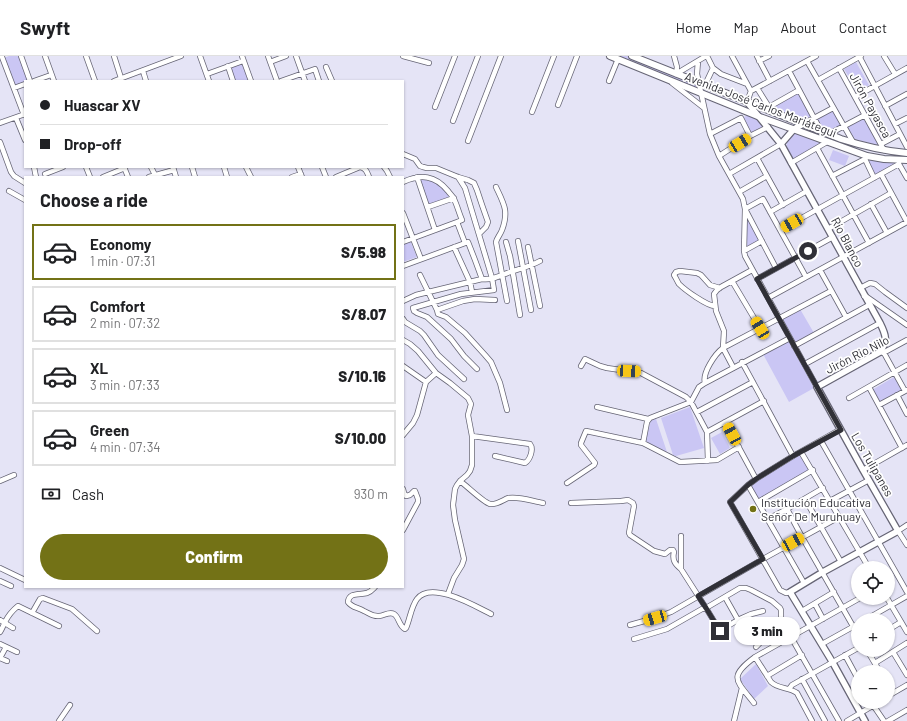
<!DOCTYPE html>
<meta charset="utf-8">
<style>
body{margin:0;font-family:Barlow,sans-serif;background:#f6f6f6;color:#202124;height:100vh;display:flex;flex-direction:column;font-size:15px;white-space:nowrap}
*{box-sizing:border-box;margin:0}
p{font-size:13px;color:#757577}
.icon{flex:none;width:22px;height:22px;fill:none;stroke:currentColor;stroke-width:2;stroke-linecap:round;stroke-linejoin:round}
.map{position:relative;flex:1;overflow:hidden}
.side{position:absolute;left:24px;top:120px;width:380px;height:412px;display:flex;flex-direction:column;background:#fff;border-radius:0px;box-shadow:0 1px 3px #0004}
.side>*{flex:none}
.guide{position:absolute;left:24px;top:24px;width:380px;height:88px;border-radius:0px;box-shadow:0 1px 3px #0004;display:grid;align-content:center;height:88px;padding:0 16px;background:#fff}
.tools{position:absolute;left:851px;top:505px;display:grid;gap:8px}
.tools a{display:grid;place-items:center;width:44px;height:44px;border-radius:50%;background:#fff;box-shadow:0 1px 3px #0004;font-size:20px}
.end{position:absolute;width:18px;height:18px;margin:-9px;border:5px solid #303037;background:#fff;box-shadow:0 0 0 2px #fff}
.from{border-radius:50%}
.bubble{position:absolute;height:28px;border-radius:14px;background:#fff;box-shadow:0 1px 3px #0004;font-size:13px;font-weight:800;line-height:28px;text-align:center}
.car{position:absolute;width:12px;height:24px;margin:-12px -6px;border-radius:5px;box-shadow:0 0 3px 1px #0007;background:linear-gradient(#f5c518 24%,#345 0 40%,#f5c518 0 76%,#345 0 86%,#f5c518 0)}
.guide b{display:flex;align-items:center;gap:14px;height:38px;font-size:15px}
.guide b+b{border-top:1px solid #e0e0e0}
.guide i{width:10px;height:10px;background:#202124}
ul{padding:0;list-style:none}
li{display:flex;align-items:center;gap:12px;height:56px;margin:0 8px 6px;padding:0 8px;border:2px solid #e0e0e0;border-radius:0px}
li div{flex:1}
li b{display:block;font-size:15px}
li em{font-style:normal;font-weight:800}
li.active{border-color:#737216}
li>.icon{width:36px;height:36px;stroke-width:1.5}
h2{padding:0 16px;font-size:18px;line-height:48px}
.pay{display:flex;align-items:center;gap:10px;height:44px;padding:0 16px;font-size:15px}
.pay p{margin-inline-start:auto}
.primary-button{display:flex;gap:8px;margin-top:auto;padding:8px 16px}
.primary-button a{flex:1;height:46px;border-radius:24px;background:#737216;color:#fff;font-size:16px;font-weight:800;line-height:46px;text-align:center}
header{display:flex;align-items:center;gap:24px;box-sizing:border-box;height:56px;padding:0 20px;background:#fff;border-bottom:1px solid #e0e0e0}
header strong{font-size:19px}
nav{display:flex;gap:22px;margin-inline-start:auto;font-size:14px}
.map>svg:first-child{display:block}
.green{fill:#cac6f4}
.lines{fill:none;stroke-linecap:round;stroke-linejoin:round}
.minor-casing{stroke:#666575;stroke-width:6}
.tertiary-casing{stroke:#666575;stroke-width:8}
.secondary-casing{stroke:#666575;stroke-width:8}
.minor{stroke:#fff;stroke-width:4.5}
.tertiary{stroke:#fff;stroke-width:5.5}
.secondary{stroke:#fff;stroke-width:6}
.route{stroke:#303037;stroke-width:5}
.poi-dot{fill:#737216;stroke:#fff;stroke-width:1.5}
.labels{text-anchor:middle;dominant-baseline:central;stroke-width:3.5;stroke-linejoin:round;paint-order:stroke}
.street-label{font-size:12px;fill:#303037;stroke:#fff}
.poi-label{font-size:12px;fill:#303037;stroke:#fff;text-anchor:start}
</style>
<header>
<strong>Swyft</strong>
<nav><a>Home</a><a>Map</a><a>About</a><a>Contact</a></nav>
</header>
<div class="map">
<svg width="907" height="665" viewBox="0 0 907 665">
<rect width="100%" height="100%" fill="#e5e4f6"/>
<path class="green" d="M9 0H20L29 25H25V26L14 30 4 2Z
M615 0H627L697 27 699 33Z
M856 6 869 29 858 36 844 13Z
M243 7 249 25H234L230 12Z
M799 35 813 61 805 65 772 52Z
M832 54 842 70 829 76 822 74 816 62Z
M750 58 758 61 766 71 752 79 742 62Z
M864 60 880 90 854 83 846 71Z
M795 76 823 87 793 103C785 89 784 87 795 76Z
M833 94 849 100 845 110 829 104Z
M868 104 897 107 875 120Z
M419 123 437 126 452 140 429 151Z
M746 158 760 185 746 193Z
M410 184 417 201 403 206V186Z
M800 253 814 277 795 288 782 263Z
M788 284 814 332 789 346 763 298Z
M894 321 902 334 879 346 872 334Z
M690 351 704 392 676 400 673 399 661 362Z
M656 363 667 396 645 387 651 364Z
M722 376 730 392 720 398 711 382Z
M801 398 811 413 757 444 750 431 763 420Z
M756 608 768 630 754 643 740 623Z"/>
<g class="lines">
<g class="minor-casing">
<path id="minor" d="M21 0 30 25
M45 0 54 25
M86 0 95 25
M114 0 121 22
M200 0 209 25
M242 0 251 25
M268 0 277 25
M296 0 305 25
M403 0 429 7
M674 0 677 11 676 18
M707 0 713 12 721 18 747 28
M732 0 751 35 747 46
M757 0 770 25
M859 0 907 91
M884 0 895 18
M2 1 24 59
M698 5 697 18 710 78 719 100 743 143 745 153 744 195 745 200 817 331
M759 5 769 0
M807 5 853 86
M270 6 286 0
M228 10 233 25
M326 11 332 25
M839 12 884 94
M143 15 146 25
M789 15 821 75
M207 18 243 5
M676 18 706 0
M818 24 861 0
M34 25 51 19
M114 25 181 0
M281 25 315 13 319 25
M609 25 618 3
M672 27 704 52
M705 29 713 12
M14 32 25 28
M757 32 769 51
M751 35 816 0
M855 41 907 12
M558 49 577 0
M885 50 907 38
M435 51 455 0
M767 54 769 51 799 34
M532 56 554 0
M16 62 25 84
M453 65 478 0
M0 67 25 58
M803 68 833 52
M895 68 907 62
M710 78 741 62 750 80
M829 78 865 59
M468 85 501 0
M0 86 11 116 14 120 25 127
M881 88 900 78
M817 92 869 187
M403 98 415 103 420 110 423 111 427 112H436L458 121 468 124 474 127 477 134 482 149 488 166 486 171 479 178
M719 100 750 80 768 71
M757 102 783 149
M866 102 865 103 874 122
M899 105V108L907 122
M791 107 827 86
M34 111 36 121
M86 111 90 121
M124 111 128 121
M151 111 155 119
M173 111 176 121
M192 111 195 121
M224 111 227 121
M246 111 251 121
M298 111 302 121
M322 111 326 121
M384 111 387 115 390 121
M45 118 63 111
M729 118 781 88
M881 118 907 166
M832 120 865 103
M103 121 125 112
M149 121 174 114
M292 121 301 118
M336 121 360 111C366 112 367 116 369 121
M417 121 435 174
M458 121 465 132 492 222 494 234 461 238 413 252 414 255 417 257 427 261 451 283 464 300 477 313
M403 126C421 118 435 119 448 135 450 138 453 140 454 143 457 149 459 157 462 164L457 166 465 187
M496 131C504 148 509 155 502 174 500 179 497 182 496 186L507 245
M9 135 25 144
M739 136 767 120
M871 148 887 177
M428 151 454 142
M770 156 807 135
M403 157 421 203
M828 173 891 137
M780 174 899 108
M518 185 531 254
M403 186 457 166
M506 186 510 200 520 259
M454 191 470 226 472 236
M528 191 540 250
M744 195 762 185
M403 210 468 186 475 204 482 223
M776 212 745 153 763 143 806 221
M820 214 846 261
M420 219 437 254 438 258 446 261 465 277 485 299 491 306 500 327 507 354
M757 223 833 181
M732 225 760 272
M860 232 870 227 875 228 885 236 907 252
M864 240 867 241 907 269
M768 242 907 166
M403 245 416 239 482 223C492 225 503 218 513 215 523 212 531 210 540 205
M715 250C707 250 685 234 679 228 677 225 676 222 674 219L676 216 680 215 697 217 701 219 710 229 720 232
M437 254 463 245 475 243 495 244
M403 263 405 266 420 275 424 279 438 299 464 323
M403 284 410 288 418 295 436 317 450 327 468 342 471 348 468 359 472 380V409L470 415 467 419 460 425 457 429 455 433 453 449 455 464 464 503 462 509 454 522 448 538
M794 290 869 249
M883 297 907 284
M884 297 905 335
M742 306 793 400
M805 308 880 267
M403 310 426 326
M581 310 585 303 600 310 607 312 641 317 686 341 691 346 707 376 708 405
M733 311 723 292 724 275 716 255 714 238 717 234 721 231 752 214
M705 327C702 317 715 298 723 292L831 235
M869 331 902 392
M897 339 907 358
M849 342 907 309
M879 349 907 334
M597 351 648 363
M697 356 753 326
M725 366 756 423
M707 376 764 345
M403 379 413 367 417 359 426 326 436 317
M472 380 530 388C534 393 530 404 525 407L495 400
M821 385 907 536
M643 387 647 366 650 362 691 346 699 331 705 327 790 282
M801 396 869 512
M863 414 907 389
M0 425 14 419
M460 425C467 430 483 446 490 448 497 449 503 444 508 442 519 440 532 445 543 447
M567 427 594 409 595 407 581 389V387L586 375 643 387 680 406 717 404 739 391
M748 429 804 527
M403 433 404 437 406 440 410 439 414 435H415L418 443V446L403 474
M805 443 841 506
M830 445 869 424
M758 446 813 414
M571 447 621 445 628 444 633 447 634 450 629 477 630 479 654 495 665 498 670 494H673L674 496C672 504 675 508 681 513
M787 453 802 481 858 579
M768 463 787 453 823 432
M907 469 898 475 907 489
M681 480V513L706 552 720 575C734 566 746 558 763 555
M0 512 25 524
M0 525 11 530
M375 531C373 533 371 536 367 537 359 539 349 536 348 546 352 552 358 551 364 555 369 557 373 561 379 560 384 560 389 555 394 558 399 561 399 570 405 573L406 572C410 563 411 551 417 543 431 524 475 550 491 558
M790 536 786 537 780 534 730 446 748 429 756 423 793 400 841 373
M725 541 738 564
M887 542 907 576
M815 548 823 563
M802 555 834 536
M32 557 40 543 43 542 72 553 97 575
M0 564 13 572
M865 564 907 540
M630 569 655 562 671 556 763 503 839 461
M888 574 901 566
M0 576C2 573 3 570 5 566 8 560 13 554 18 550L59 570
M634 583 667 573 702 553 706 552 740 532H746L751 534 772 545 780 552 781 554V565L791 581 839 665
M0 588 17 596
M822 588 858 568
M756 591 781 565
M867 594 880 616
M893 596 907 619
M845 599 858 623
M755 601 771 626C778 633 789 631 797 637L812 665
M0 602 6 591
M0 602 7 605
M875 607 907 587
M767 620 802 599
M802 623 825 665
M888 629 893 637
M789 633 792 629 858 592
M888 640 907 629
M871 646 884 665
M754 647C736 624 728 621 755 601L860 542
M59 665 70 649
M734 665 742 632
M847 665 879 646
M888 665 907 654"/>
</g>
<g class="tertiary-casing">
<path id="tertiary" d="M747 46 781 88 880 267C886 279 888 285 880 296L817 331 863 414 898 475 823 516 790 536 833 607 865 665
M781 88 794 73 803 68"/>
</g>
<g class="secondary-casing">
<path id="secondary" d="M610 0 760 61 867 100 884 103 907 104
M632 0 841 83C863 90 884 95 907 97"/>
</g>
<use href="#minor" class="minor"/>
<use href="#tertiary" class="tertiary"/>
<use href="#secondary" class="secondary"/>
</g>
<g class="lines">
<path class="route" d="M720 575 706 552 698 540 763 503 730 446 748 429 756 423 793 400 841 374 757 223 808 195"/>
</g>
<circle class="poi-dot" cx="753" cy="453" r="4"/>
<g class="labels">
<g class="street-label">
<text transform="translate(761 48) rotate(21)">Avenida José Carlos Mariátegui</text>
<text transform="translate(871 49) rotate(61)">Jirón Payasca</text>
<text transform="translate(848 186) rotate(62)">Río Blanco</text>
<text transform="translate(857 298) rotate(-27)">Jirón Rio Nilo</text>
<text transform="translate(873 408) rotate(60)">Los Tulipanes</text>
</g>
<g class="poi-label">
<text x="761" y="446">Institución Educativa<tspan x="761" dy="14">Señor De Muruhuay</tspan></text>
</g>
</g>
</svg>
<div class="tools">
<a><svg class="icon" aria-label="locate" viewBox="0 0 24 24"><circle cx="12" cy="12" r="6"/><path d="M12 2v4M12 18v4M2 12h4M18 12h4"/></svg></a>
<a>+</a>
<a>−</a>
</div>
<i class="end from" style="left:808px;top:195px"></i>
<i class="end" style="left:720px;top:575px"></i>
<div class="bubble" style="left:734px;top:561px;width:66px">3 min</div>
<i class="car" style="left:740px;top:87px;rotate:59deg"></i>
<i class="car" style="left:792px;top:167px;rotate:240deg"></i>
<i class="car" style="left:760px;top:272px;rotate:329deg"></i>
<i class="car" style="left:629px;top:315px;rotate:93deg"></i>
<i class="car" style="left:732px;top:378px;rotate:331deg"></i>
<i class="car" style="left:793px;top:486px;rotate:61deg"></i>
<i class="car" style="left:655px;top:562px;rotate:254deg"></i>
<div class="guide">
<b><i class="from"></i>Huascar XV</b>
<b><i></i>Drop-off</b>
</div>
<section class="side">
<h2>Choose a ride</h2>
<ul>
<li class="active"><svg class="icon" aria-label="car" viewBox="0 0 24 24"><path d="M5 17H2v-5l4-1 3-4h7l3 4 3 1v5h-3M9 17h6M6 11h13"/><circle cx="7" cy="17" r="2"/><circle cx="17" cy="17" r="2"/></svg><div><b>Economy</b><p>1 min · 07:31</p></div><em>S/5.98</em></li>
<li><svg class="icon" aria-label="car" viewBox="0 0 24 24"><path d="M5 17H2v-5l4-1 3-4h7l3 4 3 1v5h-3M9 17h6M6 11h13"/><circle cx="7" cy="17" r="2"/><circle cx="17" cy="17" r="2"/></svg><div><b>Comfort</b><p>2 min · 07:32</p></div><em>S/8.07</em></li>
<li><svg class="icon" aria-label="car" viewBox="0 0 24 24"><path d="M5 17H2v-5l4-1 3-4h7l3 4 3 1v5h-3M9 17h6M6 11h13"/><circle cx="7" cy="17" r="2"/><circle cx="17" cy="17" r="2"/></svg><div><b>XL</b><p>3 min · 07:33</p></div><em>S/10.16</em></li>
<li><svg class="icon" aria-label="car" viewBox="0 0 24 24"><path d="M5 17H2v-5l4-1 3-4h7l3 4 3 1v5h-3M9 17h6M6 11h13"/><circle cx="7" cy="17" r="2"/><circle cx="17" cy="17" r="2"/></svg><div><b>Green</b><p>4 min · 07:34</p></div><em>S/10.00</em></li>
</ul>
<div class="pay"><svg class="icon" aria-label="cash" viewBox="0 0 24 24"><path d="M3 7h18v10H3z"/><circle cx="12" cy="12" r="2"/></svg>Cash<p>930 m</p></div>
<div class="primary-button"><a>Confirm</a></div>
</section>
</div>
